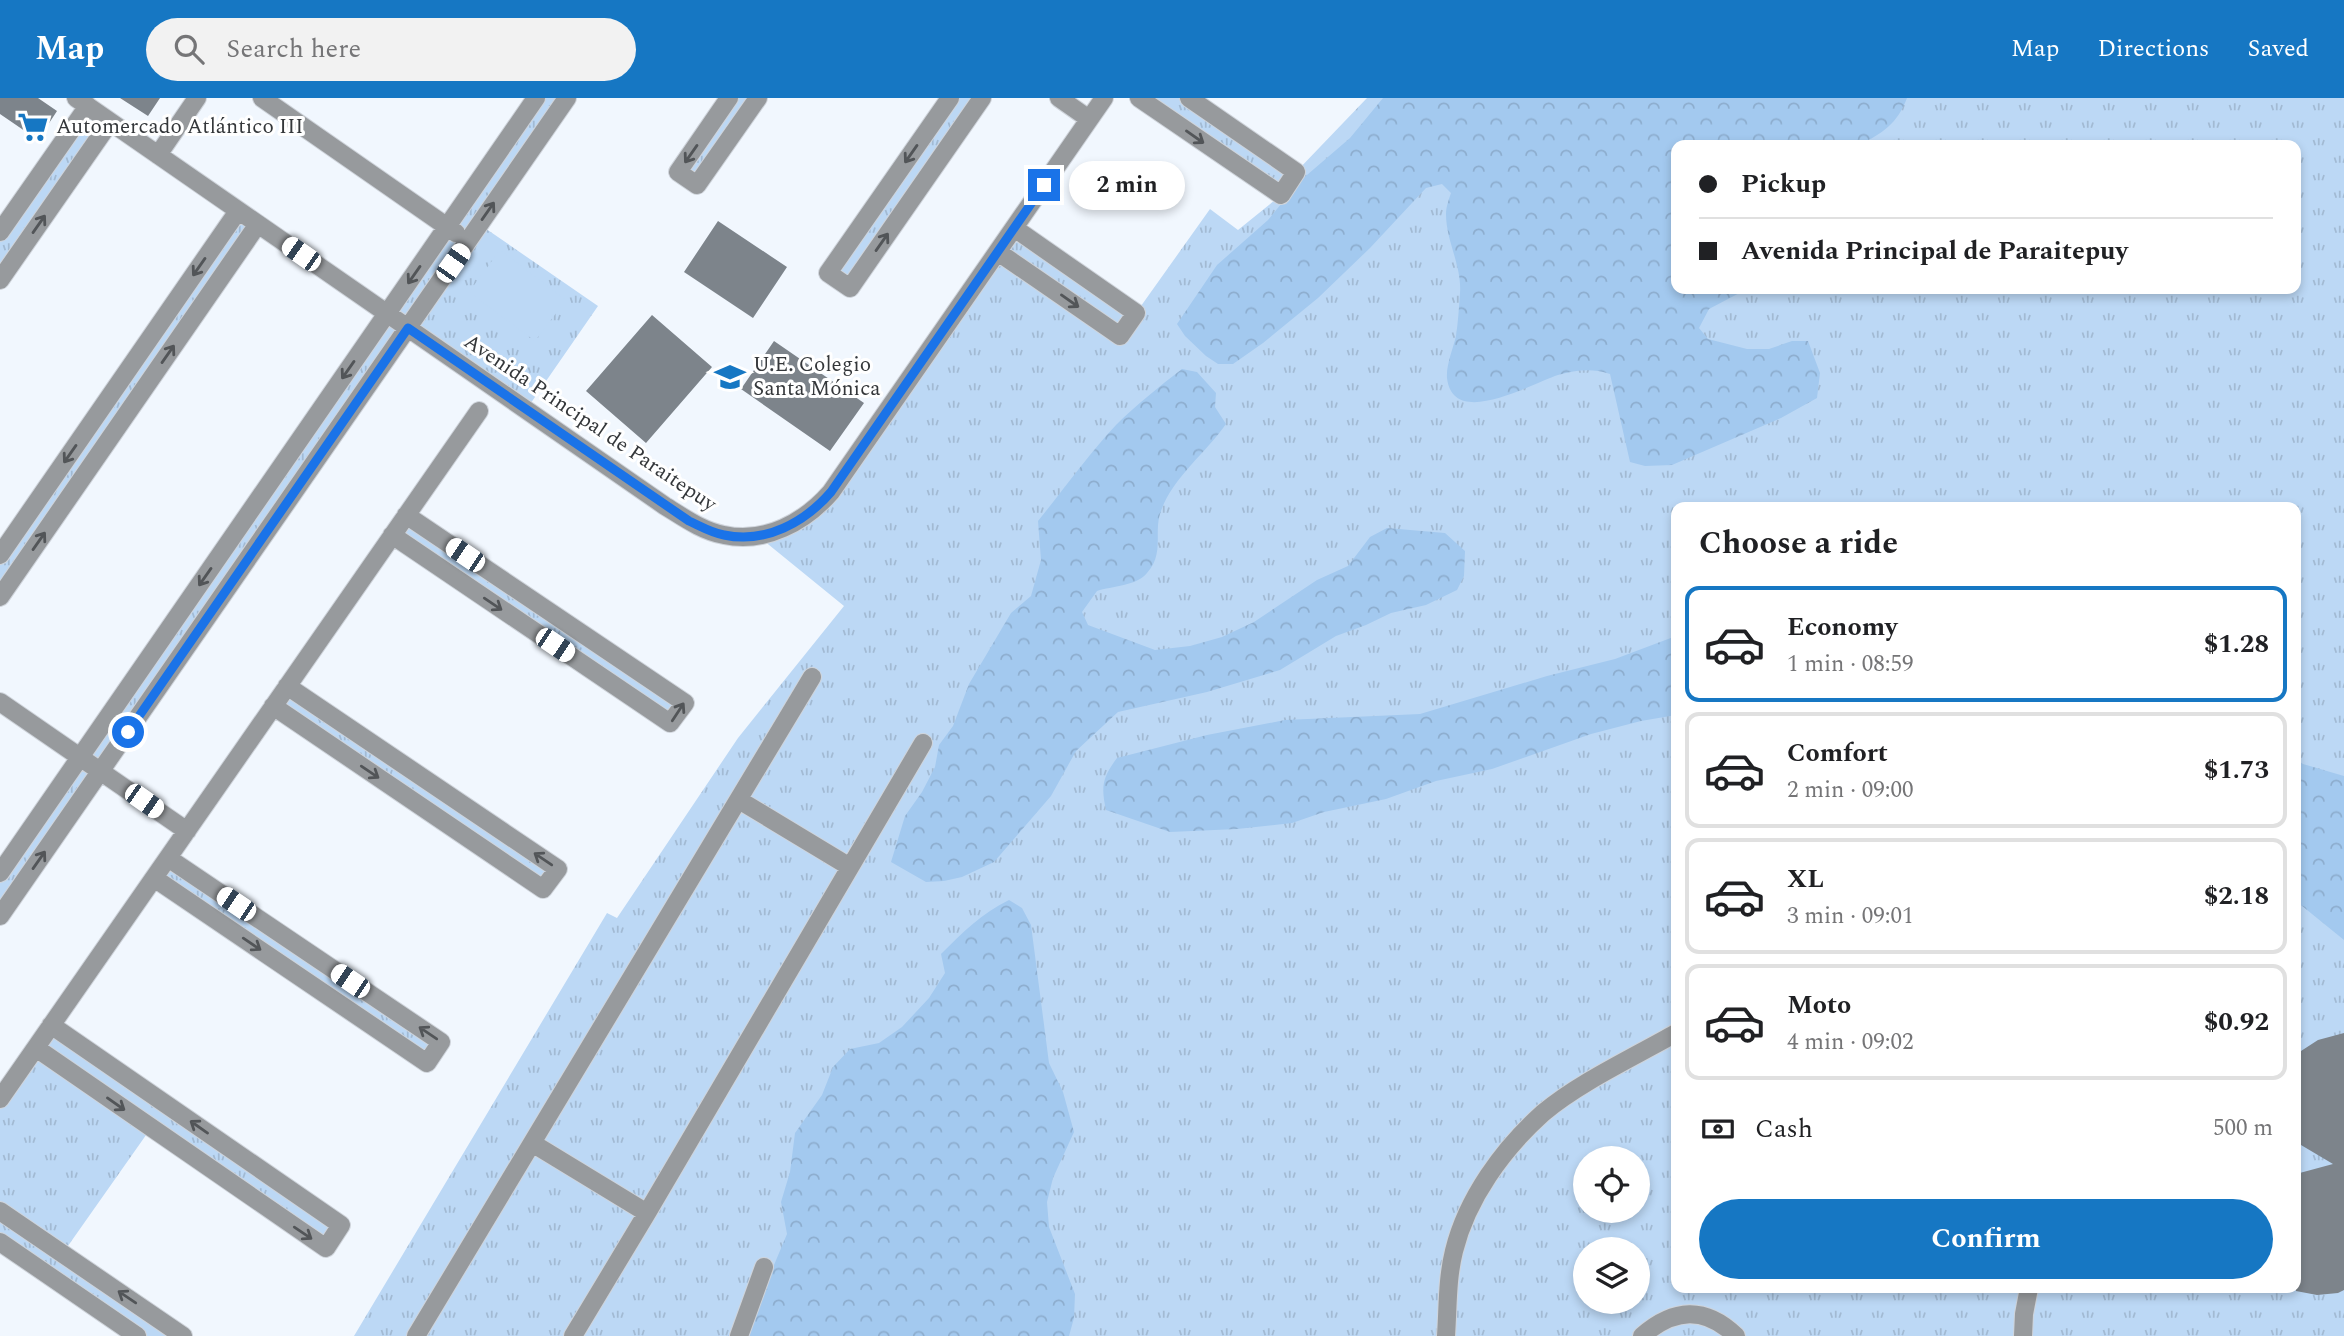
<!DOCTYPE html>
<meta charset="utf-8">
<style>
body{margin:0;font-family:Spectral,serif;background:#f2f2f2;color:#202124;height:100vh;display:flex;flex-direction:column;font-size:26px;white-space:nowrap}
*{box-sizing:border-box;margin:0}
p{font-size:23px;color:#757577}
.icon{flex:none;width:38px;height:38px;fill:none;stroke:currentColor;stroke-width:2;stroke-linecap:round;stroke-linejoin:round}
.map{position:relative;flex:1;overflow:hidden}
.side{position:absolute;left:1671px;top:404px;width:630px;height:791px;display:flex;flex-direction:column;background:#fff;border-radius:14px;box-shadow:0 4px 10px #0003}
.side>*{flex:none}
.top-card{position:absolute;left:1671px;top:42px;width:630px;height:154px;border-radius:14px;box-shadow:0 4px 10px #0003;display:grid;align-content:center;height:154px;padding:0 28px;background:#fff}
.controls{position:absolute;left:1573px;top:1048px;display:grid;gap:14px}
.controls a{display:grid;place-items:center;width:77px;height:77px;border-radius:50%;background:#fff;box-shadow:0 4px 10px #0003;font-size:35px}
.end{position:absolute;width:32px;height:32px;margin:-16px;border:9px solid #1a73e8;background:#fff;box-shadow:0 0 0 4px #fff}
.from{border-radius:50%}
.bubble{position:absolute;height:49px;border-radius:24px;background:#fff;box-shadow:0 4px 10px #0003;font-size:23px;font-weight:700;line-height:49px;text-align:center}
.car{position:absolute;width:21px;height:42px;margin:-21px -10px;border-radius:9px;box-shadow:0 0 5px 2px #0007;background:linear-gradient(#fff 24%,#345 0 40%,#fff 0 76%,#345 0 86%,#fff 0)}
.top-card b{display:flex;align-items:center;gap:24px;height:66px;font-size:26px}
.top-card b+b{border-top:2px solid #e0e0e0}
.top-card i{width:18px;height:18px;background:#202124}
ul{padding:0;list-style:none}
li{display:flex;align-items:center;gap:21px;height:116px;margin:0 14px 10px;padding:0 14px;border:4px solid #e0e0e0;border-radius:14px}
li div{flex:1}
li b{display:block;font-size:26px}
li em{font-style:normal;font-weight:700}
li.selected{border-color:#1677c3}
li>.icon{width:63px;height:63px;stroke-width:1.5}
h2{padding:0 28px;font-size:32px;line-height:84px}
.pay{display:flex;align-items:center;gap:18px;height:77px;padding:0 28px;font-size:26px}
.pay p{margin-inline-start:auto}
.primary-button{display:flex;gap:14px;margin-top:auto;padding:14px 28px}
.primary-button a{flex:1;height:80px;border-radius:42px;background:#1677c3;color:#fff;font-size:28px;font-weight:700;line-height:80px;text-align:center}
header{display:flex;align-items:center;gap:42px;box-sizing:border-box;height:98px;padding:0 35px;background:#1677c3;color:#fff}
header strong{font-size:33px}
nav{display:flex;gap:38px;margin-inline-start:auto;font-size:24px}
.search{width:490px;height:63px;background:#f2f2f2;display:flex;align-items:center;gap:18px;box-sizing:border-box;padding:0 24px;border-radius:38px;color:#757577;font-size:26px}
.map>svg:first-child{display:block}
.grass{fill:url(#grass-tufts);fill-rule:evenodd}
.forest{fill:url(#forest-crowns)}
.pitch{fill:#bcd8f5}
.building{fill:#7d848b}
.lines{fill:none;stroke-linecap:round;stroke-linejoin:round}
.minor-casing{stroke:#cfd4db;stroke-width:20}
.minor{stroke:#979a9d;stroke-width:18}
.oneway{stroke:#525558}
.route{stroke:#1a73e8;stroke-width:9}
.labels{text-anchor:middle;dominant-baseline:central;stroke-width:6;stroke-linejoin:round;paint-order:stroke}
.poi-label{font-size:21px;fill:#34373a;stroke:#fff;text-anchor:start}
.street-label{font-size:21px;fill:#34373a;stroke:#fff}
</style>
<header>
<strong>Map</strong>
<div class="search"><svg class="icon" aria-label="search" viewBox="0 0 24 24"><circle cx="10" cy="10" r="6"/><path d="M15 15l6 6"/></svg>Search here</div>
<nav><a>Map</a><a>Directions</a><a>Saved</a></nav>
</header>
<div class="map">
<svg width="2344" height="1238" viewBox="0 0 2344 1238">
<defs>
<pattern id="grass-tufts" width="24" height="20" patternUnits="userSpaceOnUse" patternTransform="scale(1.75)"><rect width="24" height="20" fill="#bcd8f5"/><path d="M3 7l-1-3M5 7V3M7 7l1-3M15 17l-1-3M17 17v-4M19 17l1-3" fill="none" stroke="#a2bad3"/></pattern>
<pattern id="forest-crowns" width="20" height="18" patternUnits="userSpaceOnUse" patternTransform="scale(1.75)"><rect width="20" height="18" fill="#a3c9ef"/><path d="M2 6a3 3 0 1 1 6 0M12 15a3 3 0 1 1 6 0" fill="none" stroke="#8dadce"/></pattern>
</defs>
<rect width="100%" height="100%" fill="#f1f7fe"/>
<path class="grass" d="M536 0H567L479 126 598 208 526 312 408 230 0 818V775Z
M729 0H758L697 87 678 74Z
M950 0H982L850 190 828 175Z
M1139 0H1189L1296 74 1367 0H2344V1238H354L607 815 617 820 738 640 844 508 758 438 806 418 1014 130 1136 215 1210 111 1238 132 1280 98ZM1676 47H2296V191H1676ZM1676 410H2296V1190H1676ZM1586 1060H1638V1113H1586ZM1586 1152H1638V1204H1586Z
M88 8 110 24 0 182V134Z
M238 113 258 126 0 499V457Z
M406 417 685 605 670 625 392 437Z
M287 588 558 771 543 791 273 608Z
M168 760 441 944 427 965 154 780Z
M51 927 341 1127 326 1150 151 1030 63 1155 183 1238H137L0 1144V1001Z"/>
<path class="forest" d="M1383 0H1907C1897 26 1883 35 1859 47H1676V191H1747L1709 211 1699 230 1708 241 1747 251H1769L1792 243H1808L1820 275 1817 300 1781 320 1672 367 1645 368 1630 364 1610 276C1591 270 1577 272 1558 277 1532 285 1453 332 1447 280 1446 267 1453 251 1456 238 1458 224 1459 210 1460 195 1462 168 1446 143 1446 116 1446 109 1449 101 1451 95L1442 86 1426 90 1370 150 1318 200 1263 245 1233 266H1218L1206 258 1185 238 1177 226 1217 167 1268 122 1300 83 1350 40Z
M1182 271 1197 274 1216 295 1215 309 1226 326C1206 355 1173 379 1161 413 1153 434 1165 455 1147 475 1137 488 1112 488 1097 493L1082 514 1088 527 1155 552 1190 548 1222 539 1254 524 1317 482 1348 468 1370 439 1387 430 1445 435 1465 453 1464 478 1457 492 1426 507 1391 515 1366 527 1336 538 1280 572 1207 594 1118 614 1076 653 1051 698 994 764 962 779 944 783 926 784 891 764 905 718 922 694 935 669 939 647 953 628 969 586 1011 515 1031 498 1041 462 1038 423C1064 391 1088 357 1116 327 1136 307 1160 288 1182 271Z
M1676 538V617L1641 623 1591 636 1492 671 1436 683 1386 701 1324 714 1292 725 1237 731 1170 734 1106 712C1101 689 1102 680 1117 660L1207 637 1285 622 1420 616 1547 578 1615 561Z
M2296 661 2303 666 2344 678V842L2296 803Z
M1009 802 1022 810 1031 827 1049 965 1063 994 1074 1034 1053 1080 1047 1104 1049 1129 1075 1196 1074 1220 1069 1238H728L769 1179 787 1136 781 1104 790 1074 795 1035 822 997 833 969 850 951 879 945 902 929 929 900 945 875 941 856C962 835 982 815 1009 802Z"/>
<path class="pitch" d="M500 152 566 202 535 243 469 194Z"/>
<path class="building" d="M0 0H38L57 13 38 42 0 16Z
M120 0H160L148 18Z
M718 123 787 169 753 220 684 174Z
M652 217 712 269 646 345 586 293Z
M774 243 864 305 830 353 741 291Z
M2344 935V1192L2338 1195 2317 1197 2296 1193V1076L2333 1066 2301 1047 2296 1040V959L2301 953 2318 942Z"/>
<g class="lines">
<g class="minor-casing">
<path id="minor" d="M76 0 665 408C683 419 702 433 724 437 765 446 805 424 831 394L1104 0
M262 0 456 135
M729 0 678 74 697 87 758 0
M950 0 828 175 850 190 982 0
M1059 0 1089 21
M1139 0 1281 97 1296 74 1189 0
M158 57 197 0
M0 134 88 8
M998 154 1120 238 1136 215 1014 130
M0 182 110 24
M392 437 670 625 685 605 406 417
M0 457 238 113
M0 499 258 126
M0 604 187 733
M273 608 543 791 558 771 287 588
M739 702 850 769
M0 775 536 0
M154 780 427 965 441 944 168 760
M0 818 567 0
M36 950 326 1150 341 1127 51 927
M0 1001 479 313
M532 1045 647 1115
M0 1113 183 1238
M0 1144 137 1238
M416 1238 812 579
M573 1238 647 1115 923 645
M739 1238 764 1169
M1446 1238C1448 1209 1447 1181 1454 1153 1467 1100 1503 1051 1543 1015 1580 984 1634 959 1676 935
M1642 1238C1674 1210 1705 1208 1736 1238
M2023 1238 2024 1216 2029 1190"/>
</g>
<use href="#minor" class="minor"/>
</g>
<defs><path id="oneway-shaft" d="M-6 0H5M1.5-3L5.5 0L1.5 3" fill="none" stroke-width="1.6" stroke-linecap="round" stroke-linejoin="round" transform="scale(1.75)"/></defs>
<g class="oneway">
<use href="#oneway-shaft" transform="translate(1195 39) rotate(35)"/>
<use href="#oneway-shaft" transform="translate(691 56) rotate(125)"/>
<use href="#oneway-shaft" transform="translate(911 56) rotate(125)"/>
<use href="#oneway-shaft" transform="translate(488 113) rotate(-55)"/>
<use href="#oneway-shaft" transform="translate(39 126) rotate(-55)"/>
<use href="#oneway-shaft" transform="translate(882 144) rotate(-55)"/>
<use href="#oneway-shaft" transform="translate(199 169) rotate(125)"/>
<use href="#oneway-shaft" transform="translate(414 177) rotate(125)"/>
<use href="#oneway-shaft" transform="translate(1070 203) rotate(35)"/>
<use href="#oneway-shaft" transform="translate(168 256) rotate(-55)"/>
<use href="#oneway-shaft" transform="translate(348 272) rotate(125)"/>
<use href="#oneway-shaft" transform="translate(70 356) rotate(125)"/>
<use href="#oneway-shaft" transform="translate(39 443) rotate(-55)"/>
<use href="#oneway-shaft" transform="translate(205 479) rotate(125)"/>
<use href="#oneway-shaft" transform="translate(493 506) rotate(34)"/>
<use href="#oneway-shaft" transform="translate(678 614) rotate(-57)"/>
<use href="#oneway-shaft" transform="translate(370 674) rotate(34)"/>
<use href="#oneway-shaft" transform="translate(543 761) rotate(-146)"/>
<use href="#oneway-shaft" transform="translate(39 762) rotate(-55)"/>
<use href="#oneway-shaft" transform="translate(252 846) rotate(34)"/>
<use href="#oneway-shaft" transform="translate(428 935) rotate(-146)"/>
<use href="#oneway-shaft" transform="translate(116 1006) rotate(35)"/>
<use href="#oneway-shaft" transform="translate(199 1029) rotate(-145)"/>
<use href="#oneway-shaft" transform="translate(303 1135) rotate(34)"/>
<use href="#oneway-shaft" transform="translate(127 1199) rotate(-146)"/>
</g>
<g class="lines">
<path class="route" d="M128 634 408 230 689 423C700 428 712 435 724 437 766 446 805 424 831 394L1044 87"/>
</g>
<defs>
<g id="supermarket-bare" transform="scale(2.415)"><path d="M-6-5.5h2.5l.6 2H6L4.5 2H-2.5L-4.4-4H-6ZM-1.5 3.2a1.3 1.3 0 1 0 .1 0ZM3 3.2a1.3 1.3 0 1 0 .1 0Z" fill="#1677c3" stroke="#fff" stroke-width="2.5" paint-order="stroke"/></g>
<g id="school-bare" transform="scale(2.415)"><path d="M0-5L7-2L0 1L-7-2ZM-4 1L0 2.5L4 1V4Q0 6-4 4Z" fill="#1677c3" stroke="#fff" stroke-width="2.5" paint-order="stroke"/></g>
</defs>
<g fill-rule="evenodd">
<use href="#supermarket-bare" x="33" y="29"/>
<use href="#school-bare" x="730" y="279"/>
</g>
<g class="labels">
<g class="poi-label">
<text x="56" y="29">Automercado Atlántico III</text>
<text x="753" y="267">U.E. Colegio<tspan x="753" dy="24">Santa Mónica</tspan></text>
</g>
<g class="street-label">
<text transform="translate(590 325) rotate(34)">Avenida Principal de Paraitepuy</text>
</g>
</g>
</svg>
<div class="controls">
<a><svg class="icon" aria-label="locate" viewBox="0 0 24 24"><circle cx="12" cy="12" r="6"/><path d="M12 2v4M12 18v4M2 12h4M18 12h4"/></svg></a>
<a><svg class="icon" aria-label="layers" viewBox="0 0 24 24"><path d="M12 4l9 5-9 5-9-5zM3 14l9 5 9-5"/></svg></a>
</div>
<i class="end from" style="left:128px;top:634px"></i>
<i class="end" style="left:1044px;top:87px"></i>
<div class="bubble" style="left:1069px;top:63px;width:116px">2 min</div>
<i class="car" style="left:301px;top:156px;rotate:305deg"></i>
<i class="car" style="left:453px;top:165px;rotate:35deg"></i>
<i class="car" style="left:465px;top:457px;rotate:304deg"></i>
<i class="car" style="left:555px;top:547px;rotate:124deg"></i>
<i class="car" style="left:144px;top:703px;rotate:125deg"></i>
<i class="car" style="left:236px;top:806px;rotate:304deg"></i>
<i class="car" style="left:350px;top:883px;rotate:304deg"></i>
<div class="top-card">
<b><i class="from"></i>Pickup</b>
<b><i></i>Avenida Principal de Paraitepuy</b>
</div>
<section class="side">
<h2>Choose a ride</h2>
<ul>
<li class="selected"><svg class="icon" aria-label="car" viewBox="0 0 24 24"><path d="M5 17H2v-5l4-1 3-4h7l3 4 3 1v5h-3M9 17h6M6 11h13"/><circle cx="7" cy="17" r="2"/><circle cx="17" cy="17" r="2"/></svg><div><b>Economy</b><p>1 min · 08:59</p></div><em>$1.28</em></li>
<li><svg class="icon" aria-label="car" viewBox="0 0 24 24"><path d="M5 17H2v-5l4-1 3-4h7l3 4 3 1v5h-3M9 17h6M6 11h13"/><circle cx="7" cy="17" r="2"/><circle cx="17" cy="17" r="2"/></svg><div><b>Comfort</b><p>2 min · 09:00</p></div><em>$1.73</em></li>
<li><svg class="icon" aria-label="car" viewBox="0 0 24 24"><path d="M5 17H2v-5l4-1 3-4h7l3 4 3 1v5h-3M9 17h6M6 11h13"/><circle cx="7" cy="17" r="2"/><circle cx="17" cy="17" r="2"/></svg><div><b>XL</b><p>3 min · 09:01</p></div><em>$2.18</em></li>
<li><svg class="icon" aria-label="car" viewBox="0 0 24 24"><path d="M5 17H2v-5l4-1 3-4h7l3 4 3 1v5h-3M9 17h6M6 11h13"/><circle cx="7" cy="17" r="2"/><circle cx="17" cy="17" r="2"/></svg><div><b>Moto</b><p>4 min · 09:02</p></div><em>$0.92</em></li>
</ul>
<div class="pay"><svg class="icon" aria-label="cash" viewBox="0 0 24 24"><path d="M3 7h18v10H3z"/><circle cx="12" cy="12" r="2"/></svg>Cash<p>500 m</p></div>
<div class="primary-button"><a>Confirm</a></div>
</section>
</div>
